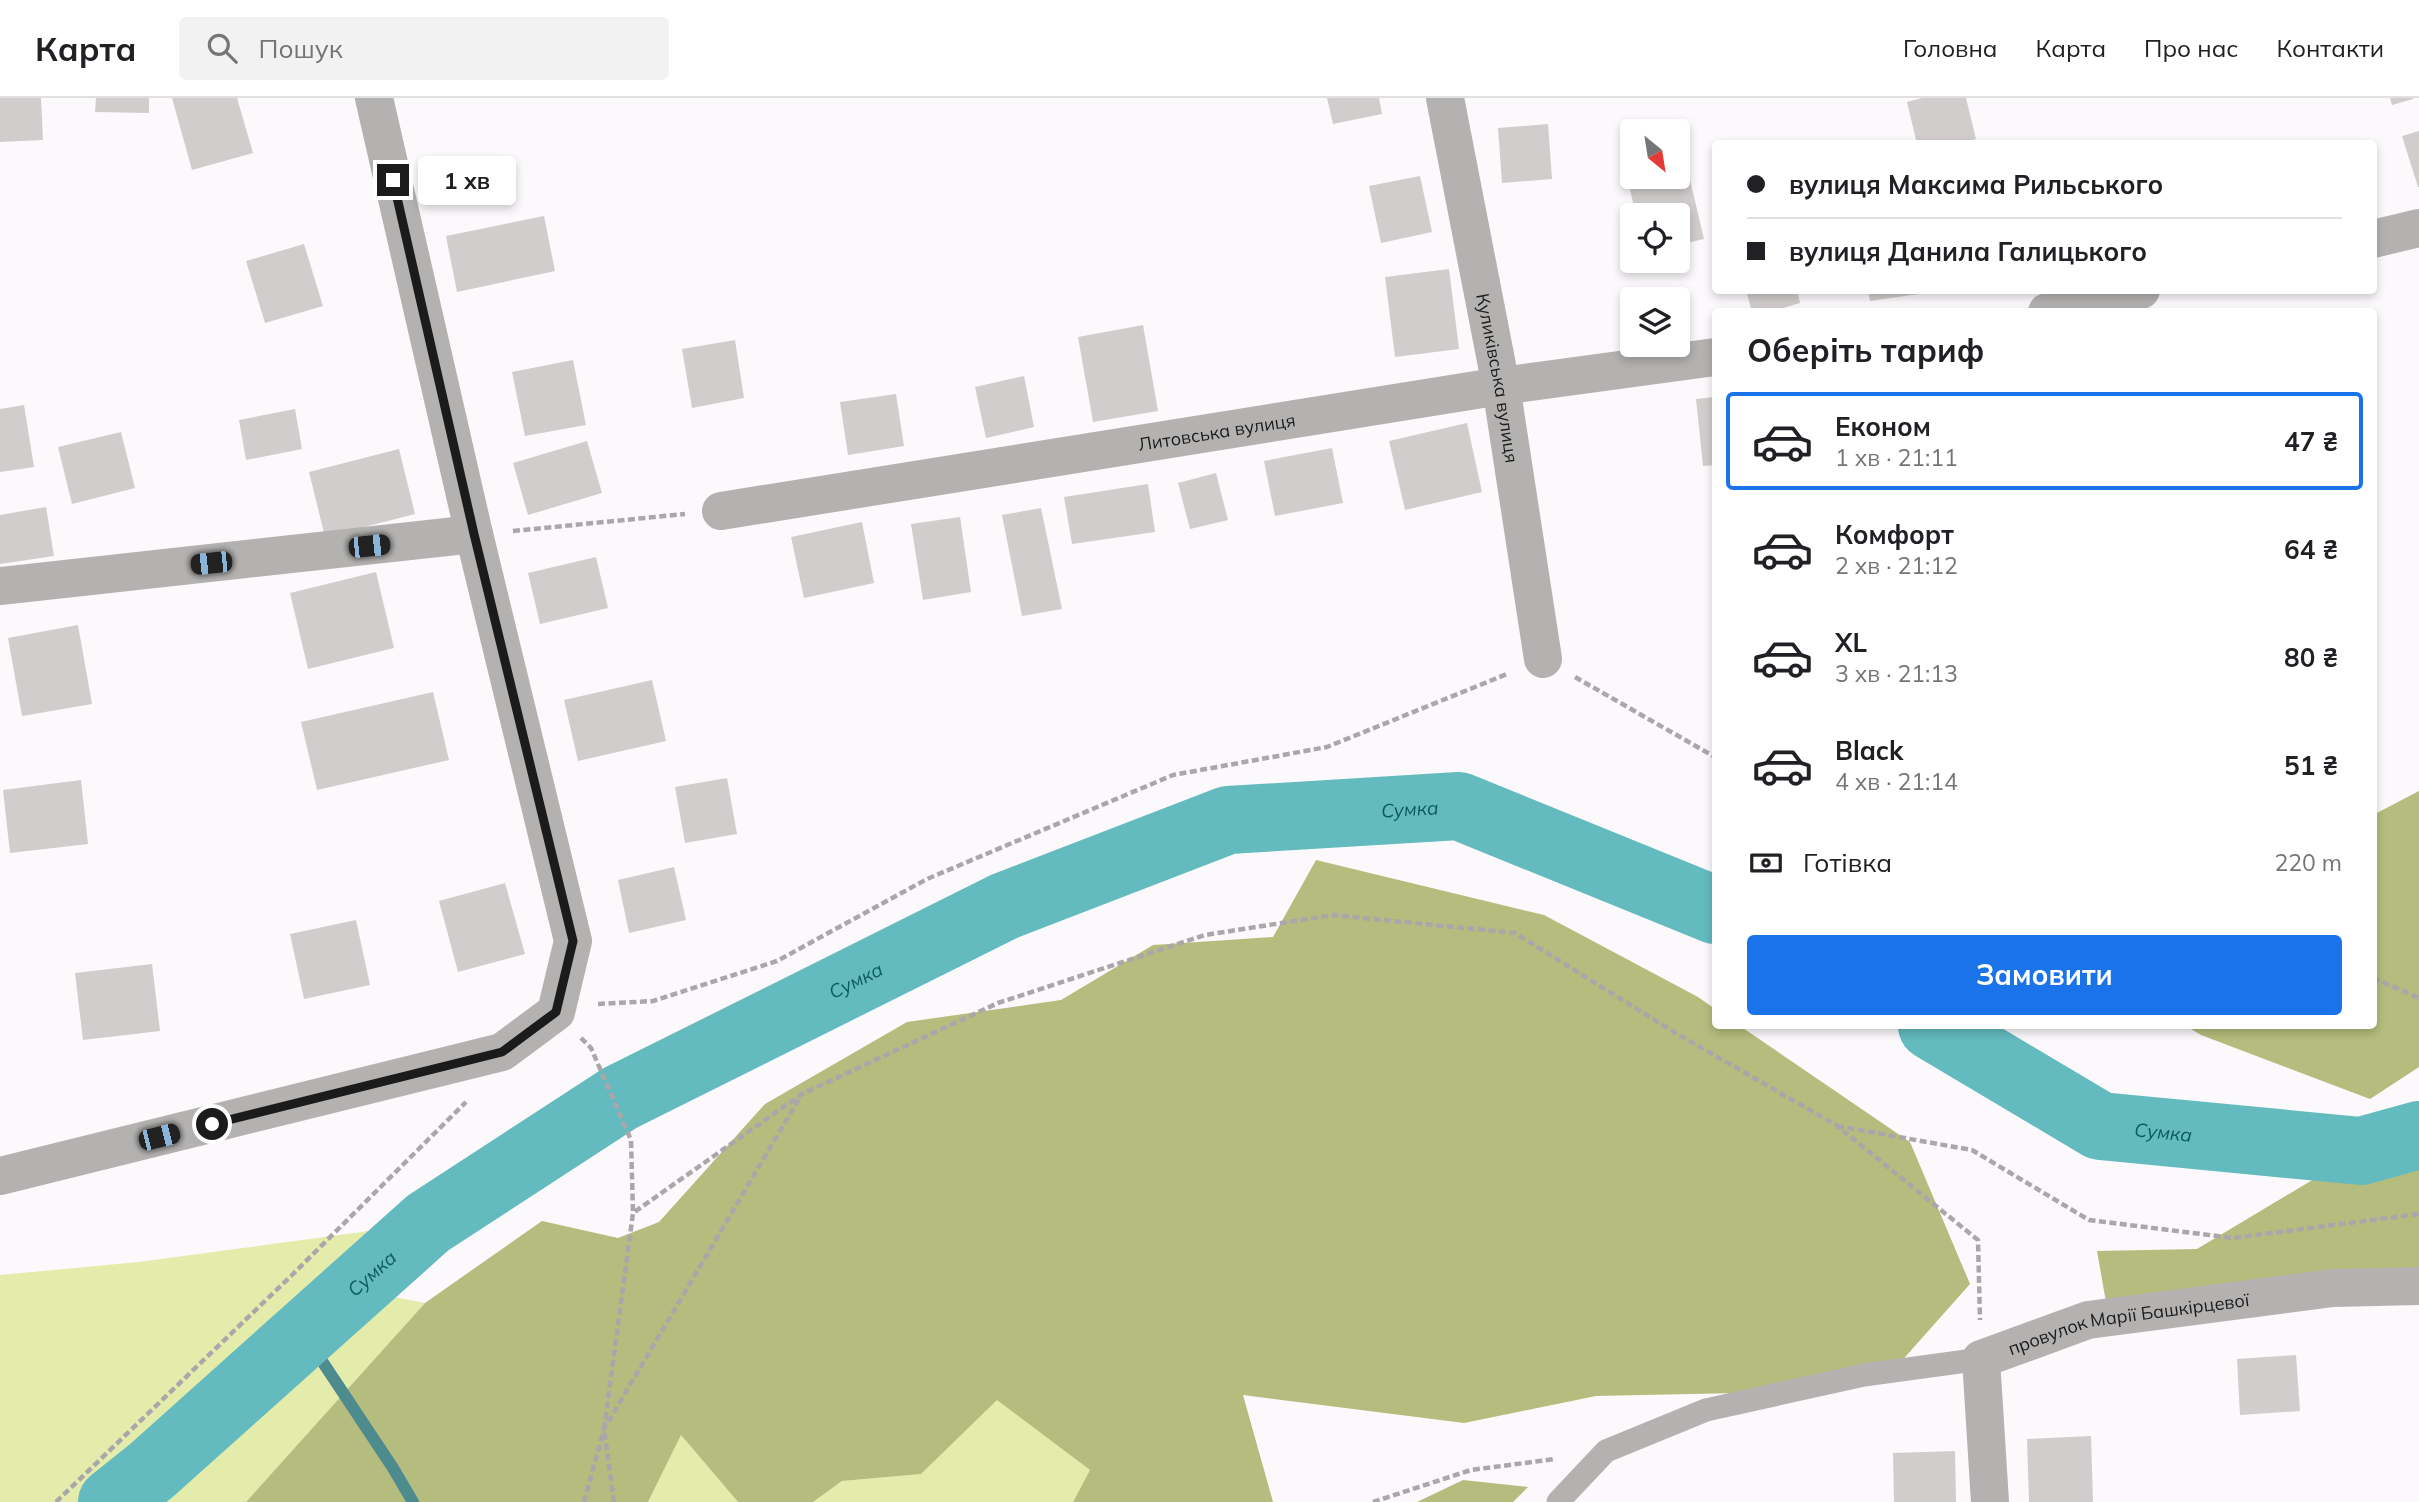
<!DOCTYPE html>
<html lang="uk">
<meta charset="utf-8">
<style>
body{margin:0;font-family:Mulish,sans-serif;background:#f2f2f2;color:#202124;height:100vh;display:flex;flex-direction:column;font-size:26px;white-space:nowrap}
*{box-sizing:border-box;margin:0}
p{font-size:23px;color:#757577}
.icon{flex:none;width:38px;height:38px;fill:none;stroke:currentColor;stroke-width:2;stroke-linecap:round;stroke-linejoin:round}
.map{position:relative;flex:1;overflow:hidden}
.details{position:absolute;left:1712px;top:210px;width:665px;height:721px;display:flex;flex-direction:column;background:#fff;border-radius:7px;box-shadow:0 4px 10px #0003}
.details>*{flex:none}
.guide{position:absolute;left:1712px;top:42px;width:665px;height:154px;border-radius:7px;box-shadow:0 4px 10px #0003;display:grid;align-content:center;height:154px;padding:0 35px;background:#fff}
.needle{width:46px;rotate:150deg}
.tools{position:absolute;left:1620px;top:21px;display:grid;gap:14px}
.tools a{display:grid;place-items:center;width:70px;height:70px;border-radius:7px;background:#fff;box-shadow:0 4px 10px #0003;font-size:35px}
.end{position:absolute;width:32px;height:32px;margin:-16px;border:9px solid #1c1b1c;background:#fff;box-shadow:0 0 0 4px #fff}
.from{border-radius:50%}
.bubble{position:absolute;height:49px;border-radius:7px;background:#fff;box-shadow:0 4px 10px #0003;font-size:23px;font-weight:700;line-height:49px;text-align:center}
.car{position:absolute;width:21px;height:42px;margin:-21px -10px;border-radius:9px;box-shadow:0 0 5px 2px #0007;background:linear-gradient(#222 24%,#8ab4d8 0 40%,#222 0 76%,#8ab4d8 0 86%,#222 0)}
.guide b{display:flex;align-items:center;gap:24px;height:66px;font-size:26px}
.guide b+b{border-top:2px solid #e0e0e0}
.guide i{width:18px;height:18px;background:#202124}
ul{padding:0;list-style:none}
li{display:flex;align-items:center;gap:21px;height:98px;margin:0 14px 10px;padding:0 21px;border:4px solid transparent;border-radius:7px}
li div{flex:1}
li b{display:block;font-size:26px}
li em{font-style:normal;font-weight:700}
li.active{border-color:#1a73e8}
li>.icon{width:63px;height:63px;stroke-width:1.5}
h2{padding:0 35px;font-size:32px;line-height:84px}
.pay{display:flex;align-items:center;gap:18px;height:77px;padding:0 35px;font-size:26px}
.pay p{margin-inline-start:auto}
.action{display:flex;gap:14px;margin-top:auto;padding:14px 35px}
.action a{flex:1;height:80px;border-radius:7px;background:#1a73e8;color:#fff;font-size:28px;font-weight:700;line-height:80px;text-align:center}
header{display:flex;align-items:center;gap:42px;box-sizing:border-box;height:98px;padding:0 35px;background:#fff;border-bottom:2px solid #e0e0e0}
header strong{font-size:33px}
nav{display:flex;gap:38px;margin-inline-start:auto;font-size:24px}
.search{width:490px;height:63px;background:#f2f2f2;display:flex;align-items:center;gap:18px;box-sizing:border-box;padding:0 24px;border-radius:7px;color:#757577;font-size:26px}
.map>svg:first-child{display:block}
.green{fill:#e3ecab}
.forest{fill:#b4bd7d}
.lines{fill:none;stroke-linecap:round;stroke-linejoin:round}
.stream{stroke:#4e8b8f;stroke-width:12}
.river{stroke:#63bbc0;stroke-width:68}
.building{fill:#d1cdcd}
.path{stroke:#a9a7a9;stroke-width:4.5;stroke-dasharray:7 3.5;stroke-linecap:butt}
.service{stroke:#b3b2b1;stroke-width:23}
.minor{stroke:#b3b2b1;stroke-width:38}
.route{stroke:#1c1b1c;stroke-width:9}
.labels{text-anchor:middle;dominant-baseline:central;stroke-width:5;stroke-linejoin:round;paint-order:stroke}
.street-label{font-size:18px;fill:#1c1b1c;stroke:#fff}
.water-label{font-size:19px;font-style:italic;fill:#0d5b5f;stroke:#fff}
</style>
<header>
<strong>Карта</strong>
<div class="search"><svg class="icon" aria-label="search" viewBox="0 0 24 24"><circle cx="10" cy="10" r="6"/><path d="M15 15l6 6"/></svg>Пошук</div>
<nav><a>Головна</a><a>Карта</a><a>Про нас</a><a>Контакти</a></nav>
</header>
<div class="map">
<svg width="2419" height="1404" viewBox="0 0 2419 1404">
<rect width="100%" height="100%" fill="#fbf9fb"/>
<path class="green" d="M428 1125 152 1372 112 1404H0V1177L139 1164Z
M384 1197 425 1205 246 1404H150Z
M997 1301 1090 1372 1073 1404H813L842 1383 921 1376Z
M681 1337 738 1404H648Z"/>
<path class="forest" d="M2419 693V969L2370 1001 2201 937 2186 928H2373V717Z
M1316 762 1544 817 1698 899 1715 911V928H1740L1910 1044 1970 1186 1890 1276 1738 1295 1596 1298 1464 1325 1243 1297 1273 1404H1073L1090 1372 997 1302 921 1376 842 1383 813 1404H738L681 1337 648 1404H246L425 1205 542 1123 618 1140 659 1124 765 1006 907 924 1061 902 1153 847 1273 839Z
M2419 1037V1179L2106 1204 2097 1153 2197 1151 2361 1053Z
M1463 1382 1528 1389 1513 1404H1417Z"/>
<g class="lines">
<path class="stream" d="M304 1236 393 1370 413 1404"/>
<g class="river">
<path id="s1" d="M1932 928 2100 1028 2361 1053 2419 1037"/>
<path id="s2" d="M112 1404 152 1372 428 1125 620 1000 1005 808 1228 722 1459 708 1715 812"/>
</g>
</g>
<path class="building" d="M0 0H41L43 42 0 44Z
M96 0H149V15L95 14Z
M172 0H237L253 55 192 72Z
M1327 0H1379L1382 16 1333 26Z
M1922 0H1966L1976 41 1956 46H1917L1907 4Z
M2390 0H2413V1L2392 7Z
M1548 26 1552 81 1502 85 1498 30Z
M2419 33V89H2418L2402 38Z
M1686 65 1704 141 1678 147V117H1636L1627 79H1678V66Z
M1420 78 1432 134 1381 145 1369 88Z
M544 118 555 173 457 194 446 138Z
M304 146 323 208 265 225 246 163Z
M1449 171 1459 251 1395 259 1385 179Z
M1746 192H1797L1800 205 1769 214H1752Z
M1868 192H1926V195L1870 203Z
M1143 227 1158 313 1093 324 1078 239Z
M735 242 744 300 692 310 682 251Z
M573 262 586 327 525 338 512 274Z
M1024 278 1034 329 986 340 975 289Z
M896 296 904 348 848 357 840 304Z
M1715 299V367L1703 368 1696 301Z
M24 307 34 369 0 374V311Z
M295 311 302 351 246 362 239 322Z
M1467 325 1482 394 1405 412 1389 343Z
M121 334 135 390 72 406 58 349Z
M587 343 602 395 528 417 513 365Z
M1332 350 1343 405 1275 418 1264 363Z
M399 351 415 416 325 439 309 374Z
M1216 375 1228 422 1190 431 1178 385Z
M1148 386 1155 434 1072 446 1064 399Z
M46 409 54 458 0 466V417Z
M1041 410 1062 511 1022 518 1002 417Z
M960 419 971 494 923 502 911 426Z
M862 424 874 485 804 500 791 439Z
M596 459 608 510 540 526 528 475Z
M376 474 394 550 308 571 290 495Z
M78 527 92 606 22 618 8 540Z
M652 582 666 643 578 663 564 602Z
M433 594 449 662 317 692 301 624Z
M727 680 737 736 685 745 675 689Z
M81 682 88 746 10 755 3 692Z
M674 769 686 822 629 835 618 782Z
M505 785 525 856 458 874 439 803Z
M356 822 370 887 304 901 290 836Z
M152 866 160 933 83 942 75 875Z
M2296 1257 2300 1313 2240 1317 2237 1261Z
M2091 1338 2093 1404H2029L2027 1341Z
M1955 1353 1956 1404H1894L1893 1355Z"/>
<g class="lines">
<path class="path" d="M513 433 685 416
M1575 579 1715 659
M2373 880 2419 900
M598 906 653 903 777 863 927 781 1173 677 1327 649 1507 576
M581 940 591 950 631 1042 633 1115
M1837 1028 1972 1052 2089 1122 2233 1140 2419 1116
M56 1404 291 1178 466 1004
M584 1404 604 1331 800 999
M614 1404 604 1331 633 1115 802 996 998 905 1205 837 1333 817 1515 835 1674 934 1836 1027 1978 1142 1980 1222
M1373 1404 1471 1372 1555 1361"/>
<path class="service" d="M1558 1404 1606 1353 1706 1312 1864 1277 1981 1261"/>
<g class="minor">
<path id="s3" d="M1445 0 1501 288 1543 561"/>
<path d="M2373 141 2419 130"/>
<path d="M2047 214 2141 192"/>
<path id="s4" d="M721 413 1501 288 1715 259"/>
<path d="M0 488 474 436"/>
<path d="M0 1078 502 954 556 914 573 843 474 436 374 0"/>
<path id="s5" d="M1990 1404 1981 1261 2088 1222 2333 1190 2419 1188"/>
</g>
</g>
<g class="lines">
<path class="route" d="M212 1026 502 954 556 914 573 843 474 436 393 82"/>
</g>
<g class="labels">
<g class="street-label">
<text stroke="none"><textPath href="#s3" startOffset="285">Куликівська вулиця</textPath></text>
<text stroke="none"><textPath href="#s4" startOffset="502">Литовська вулиця</textPath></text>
<text stroke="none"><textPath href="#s5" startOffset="296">провулок Марії Башкірцевої</textPath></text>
</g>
<g class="water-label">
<text stroke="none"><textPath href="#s2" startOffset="1502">Сумка</textPath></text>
<text stroke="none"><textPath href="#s2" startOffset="914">Сумка</textPath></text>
<text stroke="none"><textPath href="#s1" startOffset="259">Сумка</textPath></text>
<text stroke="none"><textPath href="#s2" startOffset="346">Сумка</textPath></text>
</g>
</g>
</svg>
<div class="tools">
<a><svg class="needle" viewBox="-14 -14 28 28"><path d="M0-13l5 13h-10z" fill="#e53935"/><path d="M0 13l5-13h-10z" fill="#757577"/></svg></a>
<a><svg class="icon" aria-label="locate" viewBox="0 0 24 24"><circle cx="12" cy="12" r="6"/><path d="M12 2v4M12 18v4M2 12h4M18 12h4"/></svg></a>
<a><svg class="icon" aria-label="layers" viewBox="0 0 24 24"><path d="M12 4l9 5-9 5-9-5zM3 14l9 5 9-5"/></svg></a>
</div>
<i class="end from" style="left:212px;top:1026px"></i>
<i class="end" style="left:393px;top:82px"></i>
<div class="bubble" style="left:418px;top:58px;width:98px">1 хв</div>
<i class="car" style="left:369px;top:448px;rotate:84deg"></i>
<i class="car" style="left:211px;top:465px;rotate:264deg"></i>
<i class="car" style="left:159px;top:1039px;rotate:76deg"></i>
<div class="guide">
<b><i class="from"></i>вулиця Максима Рильського</b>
<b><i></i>вулиця Данила Галицького</b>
</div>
<section class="details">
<h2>Оберіть тариф</h2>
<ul>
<li class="active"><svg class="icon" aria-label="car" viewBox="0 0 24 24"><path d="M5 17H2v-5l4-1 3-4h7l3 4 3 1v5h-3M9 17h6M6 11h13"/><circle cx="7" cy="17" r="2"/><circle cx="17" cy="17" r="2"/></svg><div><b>Економ</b><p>1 хв · 21:11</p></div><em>47 ₴</em></li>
<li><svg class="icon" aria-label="car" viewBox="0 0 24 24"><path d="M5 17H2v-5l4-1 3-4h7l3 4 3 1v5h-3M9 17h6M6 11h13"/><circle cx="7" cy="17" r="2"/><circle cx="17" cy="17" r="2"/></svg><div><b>Комфорт</b><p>2 хв · 21:12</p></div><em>64 ₴</em></li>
<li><svg class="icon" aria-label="car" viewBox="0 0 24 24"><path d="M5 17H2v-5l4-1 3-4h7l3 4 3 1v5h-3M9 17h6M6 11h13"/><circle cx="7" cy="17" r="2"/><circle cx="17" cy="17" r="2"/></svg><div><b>XL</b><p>3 хв · 21:13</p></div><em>80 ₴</em></li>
<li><svg class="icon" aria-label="car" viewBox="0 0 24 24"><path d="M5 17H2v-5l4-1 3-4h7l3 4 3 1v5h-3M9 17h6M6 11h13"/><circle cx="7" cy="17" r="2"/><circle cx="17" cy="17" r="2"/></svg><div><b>Black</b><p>4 хв · 21:14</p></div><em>51 ₴</em></li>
</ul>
<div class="pay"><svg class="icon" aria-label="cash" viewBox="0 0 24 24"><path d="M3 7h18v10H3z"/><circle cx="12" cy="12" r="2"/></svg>Готівка<p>220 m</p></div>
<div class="action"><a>Замовити</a></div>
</section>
</div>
